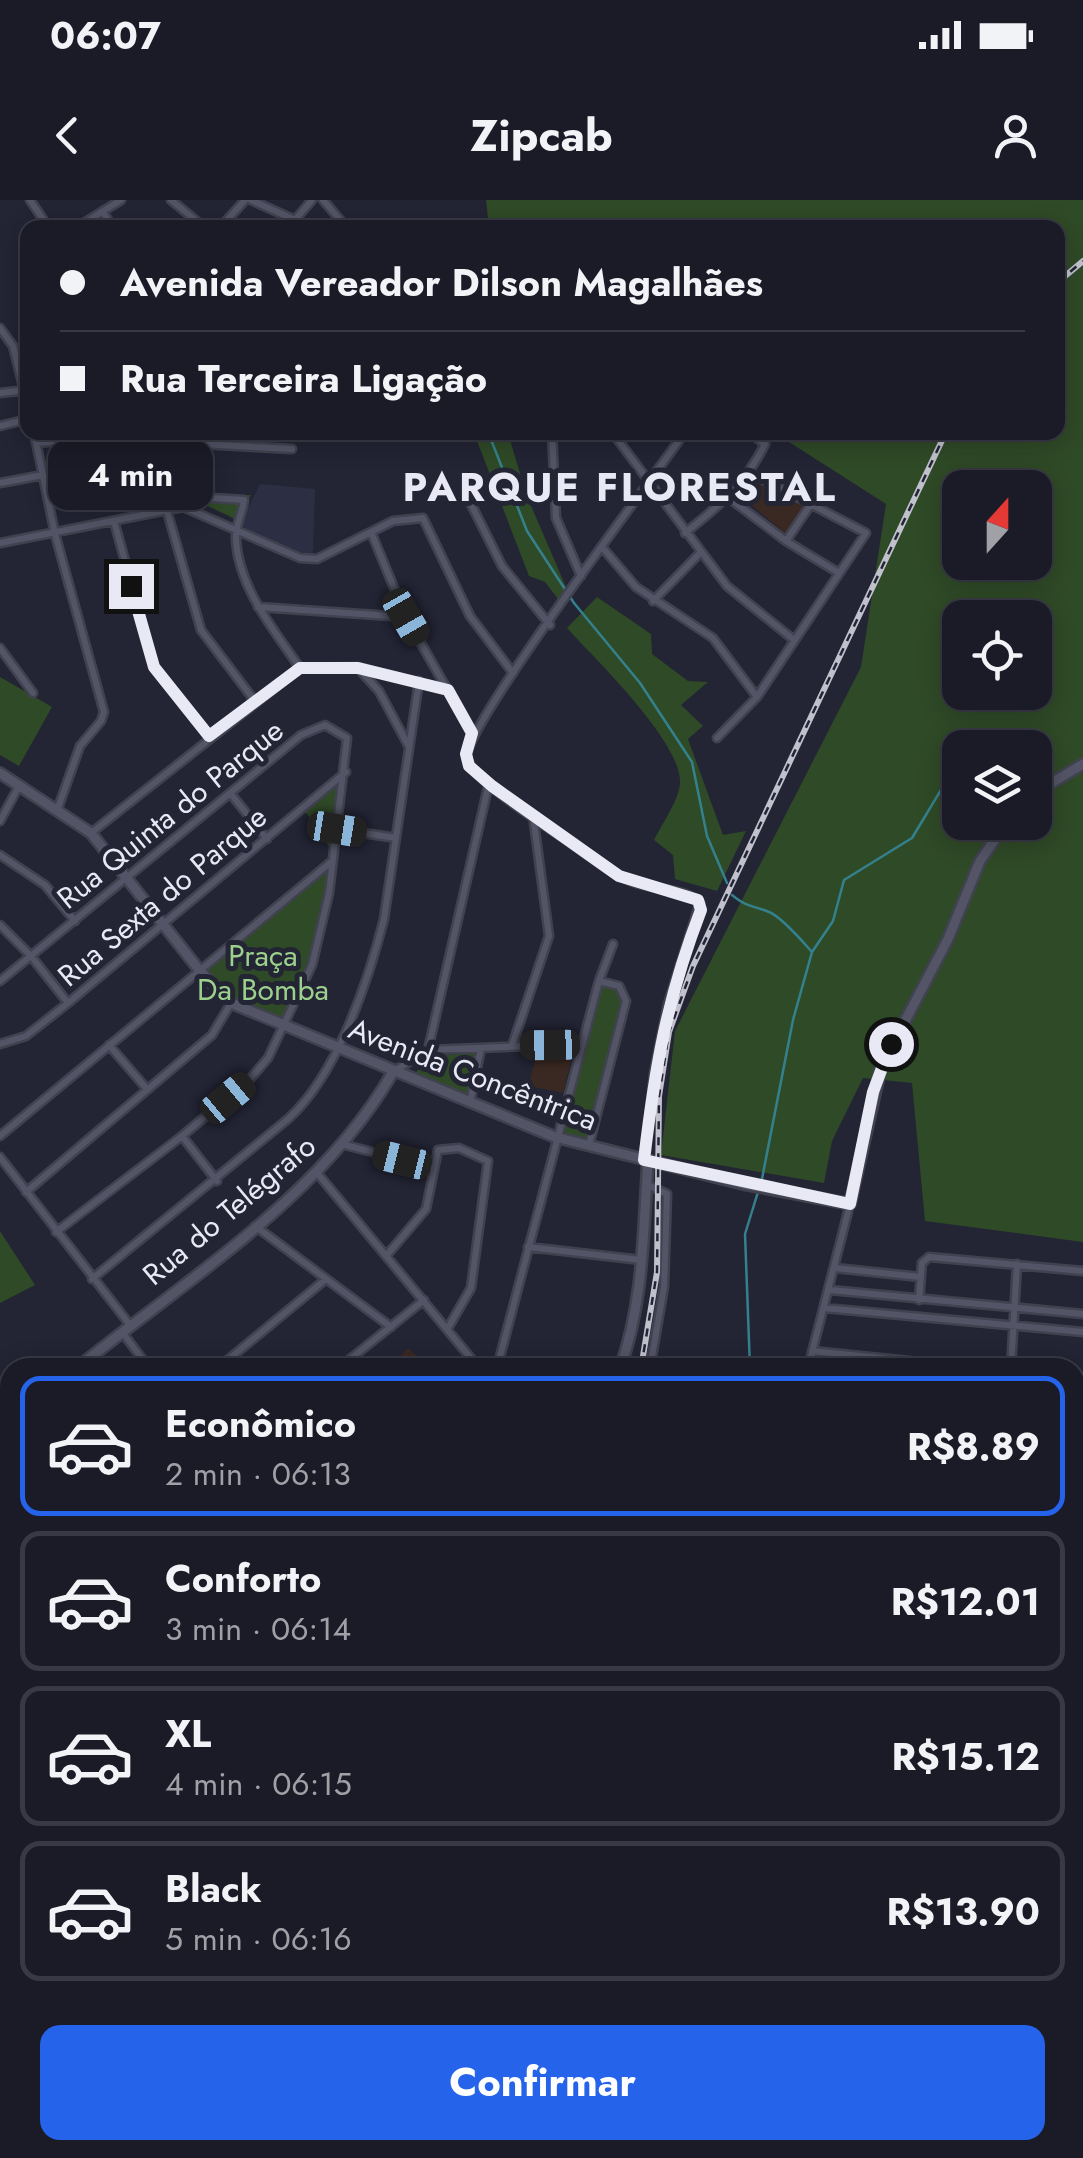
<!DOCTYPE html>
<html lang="pt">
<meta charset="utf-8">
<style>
body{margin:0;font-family:Jost,sans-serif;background:#23242f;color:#f1f3f6;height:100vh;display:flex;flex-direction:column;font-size:38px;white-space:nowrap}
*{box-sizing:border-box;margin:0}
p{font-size:32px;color:#9fa1a7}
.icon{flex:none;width:55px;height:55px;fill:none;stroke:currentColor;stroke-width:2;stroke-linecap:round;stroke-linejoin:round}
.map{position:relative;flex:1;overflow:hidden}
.panel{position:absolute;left:0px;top:1158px;width:1085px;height:802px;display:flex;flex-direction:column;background:#1a1b27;border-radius:30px 30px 0 0;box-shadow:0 5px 25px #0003,0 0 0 2px #383944}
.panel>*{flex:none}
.banner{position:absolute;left:20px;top:20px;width:1045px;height:220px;border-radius:20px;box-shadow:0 5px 25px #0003,0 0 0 2px #383944;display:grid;align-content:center;height:220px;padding:0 40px;background:#1a1b27}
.needle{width:65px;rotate:21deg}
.tools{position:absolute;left:942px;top:270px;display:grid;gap:20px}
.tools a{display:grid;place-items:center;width:110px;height:110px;border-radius:20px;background:#1a1b27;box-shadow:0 5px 25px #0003,0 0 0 2px #383944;font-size:50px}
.end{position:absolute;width:45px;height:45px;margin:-22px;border:12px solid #e8e9f4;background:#111;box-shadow:0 0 0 5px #111}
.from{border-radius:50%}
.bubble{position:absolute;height:70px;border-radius:20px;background:#1a1b27;box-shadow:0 5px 25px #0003,0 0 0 2px #383944;font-size:32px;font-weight:700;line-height:70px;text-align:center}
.car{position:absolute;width:30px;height:60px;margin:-30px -15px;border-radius:12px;box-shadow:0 0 8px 2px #0007;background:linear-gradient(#222 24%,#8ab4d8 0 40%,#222 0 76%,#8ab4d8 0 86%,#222 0)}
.banner b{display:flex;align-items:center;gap:35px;height:95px;font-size:38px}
.banner b+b{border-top:2px solid #383944}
.banner i{width:25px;height:25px;background:#f1f3f6}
ul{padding:18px 0 0;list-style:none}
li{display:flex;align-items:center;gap:30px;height:140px;margin:0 20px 15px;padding:0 20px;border:5px solid #383944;border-radius:20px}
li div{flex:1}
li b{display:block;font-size:38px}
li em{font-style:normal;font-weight:700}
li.current{border-color:#2563eb}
li>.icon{width:90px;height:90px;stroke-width:1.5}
.action{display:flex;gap:20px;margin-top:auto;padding:20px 40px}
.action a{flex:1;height:115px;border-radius:20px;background:#2563eb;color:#fff;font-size:40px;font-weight:700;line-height:115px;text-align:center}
.status{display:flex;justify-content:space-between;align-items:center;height:70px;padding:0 50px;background:#1a1b27;direction:ltr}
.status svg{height:28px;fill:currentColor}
header{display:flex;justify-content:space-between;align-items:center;height:130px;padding:0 40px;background:#1a1b27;font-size:45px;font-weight:700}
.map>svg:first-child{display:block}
.built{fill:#2c2e43}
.education{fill:#3a2822}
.green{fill:#2f4a27;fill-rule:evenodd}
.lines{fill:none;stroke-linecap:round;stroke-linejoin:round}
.stream{stroke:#34818d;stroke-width:2.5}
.river{stroke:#34818d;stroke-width:14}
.street-casing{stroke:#41424f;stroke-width:11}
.secondary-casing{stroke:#41424f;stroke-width:14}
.primary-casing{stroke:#41424f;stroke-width:15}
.street{stroke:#535567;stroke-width:6}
.secondary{stroke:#535567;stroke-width:9}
.primary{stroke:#a3576d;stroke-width:10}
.rail-casing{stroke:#c0c1cd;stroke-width:6}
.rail{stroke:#232434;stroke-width:2.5;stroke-dasharray:8;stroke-linecap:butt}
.route{stroke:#e8e9f4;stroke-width:12}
.labels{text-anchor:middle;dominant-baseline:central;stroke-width:10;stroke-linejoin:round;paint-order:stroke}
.street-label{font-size:30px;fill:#e8e9f4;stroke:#232434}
.park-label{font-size:30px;fill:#9cd08d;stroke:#232434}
.district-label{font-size:40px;font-weight:bold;letter-spacing:2.5px;fill:#e8e9f4;stroke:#232434}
</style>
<div class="status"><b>06:07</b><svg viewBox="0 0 49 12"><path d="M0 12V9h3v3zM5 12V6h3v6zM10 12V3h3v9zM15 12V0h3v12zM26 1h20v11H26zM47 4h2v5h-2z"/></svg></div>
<header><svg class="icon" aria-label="back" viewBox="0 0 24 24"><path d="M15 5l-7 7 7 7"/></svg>Zipcab<svg class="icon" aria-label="person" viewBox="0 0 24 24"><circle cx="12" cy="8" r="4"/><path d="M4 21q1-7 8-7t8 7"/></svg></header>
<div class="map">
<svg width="1083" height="1958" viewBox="0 0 1083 1958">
<rect width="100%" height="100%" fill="#232434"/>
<path class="built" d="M260 284 315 289 313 354 286 350 239 327Z"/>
<path class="education" d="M750 275 807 306 785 333 738 294Z
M574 848 563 893 528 886 538 850Z
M408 1148 429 1167H390Z"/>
<path class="green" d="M486 0H1083V1042L925 1021 912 883 863 878 832 941 824 983 661 955 675 831 861 467 886 304 775 233 1058 232V28H489ZM960 288H1035V362H960ZM960 418H1035V492H960ZM960 548H1035V622H960Z
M474 233H508L526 294 566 387 558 399 545 382 529 376Z
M251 295 237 320 187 296Z
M597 397 651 434 652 454 688 481 708 482 681 505 703 526 688 539 723 635 746 631 717 691 675 679 673 655 654 640C662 624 679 600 680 583 682 542 595 459 567 428Z
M0 477 52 507 19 566 0 555Z
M341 581 330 648 305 611Z
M332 661C327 721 308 772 284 826L231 803 200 771Z
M602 786H612L623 800 586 942 563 936 597 791Z
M477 853 468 898 413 876 429 856Z
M0 1031 35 1085 0 1103Z
M1075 1210 1083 1211V1573L1075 1576Z"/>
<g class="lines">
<path class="stream" d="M488 232 527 331 574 403 640 483 692 562 707 636 727 683
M732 695C748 708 752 705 769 712 782 717 803 742 812 752
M761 984 793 820 812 752 833 721 844 680 912 638 959 560
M750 1168 745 1034 758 992
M311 1958 313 1950"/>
<path class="river" d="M0 1300 10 1317
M1075 1854 1083 1856"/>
<g class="street-casing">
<path id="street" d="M30 0 49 28
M171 0 205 28
M251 0 295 20 299 28
M323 0 347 28
M103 12 113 28
M295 20 312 0
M76 28 121 0
M220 28 245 0
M0 128 13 146 28 206
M0 193 26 190
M0 226 28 219
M34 232 55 334 104 512 101 521 80 546 58 608
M181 232 183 307
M552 232 556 318 581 376
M612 232 727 386 794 440
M37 243 89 238 292 249
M0 283 43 275
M466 294 502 366 550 425
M182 296 244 300C243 312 235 325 236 339 238 387 274 430 300 468
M729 298 786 341 839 373
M167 311 201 430 254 500
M114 321 154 467 209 537
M371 332 406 417 472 533
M685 333C718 307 746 283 765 244L748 232
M786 341 811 304
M0 343 183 307 300 358 317 359 393 321 423 318 470 416 513 473
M602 347 636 387 713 438 757 497
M653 401 699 354
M258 407 406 417
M0 448 33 493
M358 468 379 491 408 545
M717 538 757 497 866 333 749 272
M231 594 267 639
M0 621 19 586
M337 629 396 638
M91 633 300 468 358 467 448 490
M0 655 45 685 75 721
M0 725 31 756 68 803
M0 781 301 535 325 525 347 538 329 693 312 765 268 858 251 878 182 936 56 1032
M599 781 613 744
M0 844 26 836 68 803 346 572
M109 845 146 888
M512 846 549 736 533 615
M428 850 489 583
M393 872 428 850 580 844
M470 903 481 848
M0 936 331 662
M182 936 217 981
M345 945 431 967
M0 957 130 1125
M645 960 654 873 668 804 700 703C684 688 657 690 636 683 615 676 596 661 578 648 556 632 472 581 467 558 461 530 656 274 685 232
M318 974 479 1168
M646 984 667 994 664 1087 650 1168
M26 992 212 835 231 803
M255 1026 391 1127
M528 1047 641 1060
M387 1055 426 1009 438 950 459 948 488 961 471 1088 448 1128
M835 1068 920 1077
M92 1079 288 919C337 875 368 782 384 719L419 481
M830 1090 1083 1114
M919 1100 922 1063 929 1057 1083 1071
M824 1108 1083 1132
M122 1132 149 1168
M812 1151 977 1168
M218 1168 326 1079
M339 1168 424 1100
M497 1168 599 781 619 786 626 801 589 945
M808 1168 850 1004
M1011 1168 1017 1064
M1075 1176 1083 1177
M0 1240 10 1264
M1075 1543 1083 1524
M1075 1579 1083 1560
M0 1679 10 1675
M1075 1736 1083 1734
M1075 1820 1083 1829
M1075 1841 1083 1843
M369 1950 390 1958
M500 1950 520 1958
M532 1950 571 1955
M646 1950 655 1958
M803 1950 939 1958
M5 1958 21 1950
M86 1958 96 1950
M339 1958 341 1950
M525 1958 526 1950
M630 1958 639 1950
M699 1958 706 1950
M1005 1958 1006 1950
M1064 1958 1065 1950"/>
</g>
<g class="secondary-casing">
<path id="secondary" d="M0 573 91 633 200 771 231 803 555 937 743 984 850 1004 881 867 948 739 980 661 1007 622
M1035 593 1083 564
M77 1168C187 1079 322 996 393 872
M620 1168C644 1102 643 1030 648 961
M0 1216 10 1211
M1075 1898H1083"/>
</g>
<g class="primary-casing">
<path id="primary" d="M0 1535 10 1536
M0 1562 10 1563
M0 1838 10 1833
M0 1852 10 1846
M163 1958 164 1950"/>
</g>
<use href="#street" class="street"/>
<use href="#secondary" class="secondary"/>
<use href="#primary" class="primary"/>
<g class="rail-casing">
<path id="rail" d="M1058 82 1083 61
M641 1168 657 1072 659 896 669 832 693 766 946 232
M0 1548 10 1549"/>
</g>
<use href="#rail" class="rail"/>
</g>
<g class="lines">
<path class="route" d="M131 386 154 467 209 536 300 468H358L448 490 472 533 466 554 469 566 492 586 619 676 698 700 701 710C667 798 655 867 644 960L850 1004 873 892 891 844"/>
</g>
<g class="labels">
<g class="street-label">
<text transform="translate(170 614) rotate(-39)">Rua Quinta do Parque</text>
<text transform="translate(162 696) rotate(-40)">Rua Sexta do Parque</text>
<text transform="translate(473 874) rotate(21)">Avenida Concêntrica</text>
<text transform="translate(229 1010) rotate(-40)">Rua do Telégrafo</text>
</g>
<g class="park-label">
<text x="263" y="755">Praça<tspan x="263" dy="34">Da Bomba</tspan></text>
</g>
<g class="district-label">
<text x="620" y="287">PARQUE FLORESTAL</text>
</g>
</g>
</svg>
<div class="tools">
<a><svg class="needle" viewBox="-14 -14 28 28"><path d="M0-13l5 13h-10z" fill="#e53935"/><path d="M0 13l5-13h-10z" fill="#9fa1a7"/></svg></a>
<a><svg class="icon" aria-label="locate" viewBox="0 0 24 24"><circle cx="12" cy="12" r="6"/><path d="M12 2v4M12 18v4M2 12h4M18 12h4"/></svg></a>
<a><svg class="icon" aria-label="layers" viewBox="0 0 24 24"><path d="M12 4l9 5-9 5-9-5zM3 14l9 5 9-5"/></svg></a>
</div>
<i class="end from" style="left:891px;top:844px"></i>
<i class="end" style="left:131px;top:386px"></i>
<div class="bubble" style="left:48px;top:240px;width:165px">4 min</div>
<i class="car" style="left:406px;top:417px;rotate:150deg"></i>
<i class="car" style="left:337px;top:629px;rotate:99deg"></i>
<i class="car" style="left:550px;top:845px;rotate:269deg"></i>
<i class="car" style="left:228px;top:898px;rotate:50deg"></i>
<i class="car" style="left:402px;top:960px;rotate:284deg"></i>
<div class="banner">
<b><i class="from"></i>Avenida Vereador Dilson Magalhães</b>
<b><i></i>Rua Terceira Ligação</b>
</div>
<section class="panel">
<ul>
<li class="current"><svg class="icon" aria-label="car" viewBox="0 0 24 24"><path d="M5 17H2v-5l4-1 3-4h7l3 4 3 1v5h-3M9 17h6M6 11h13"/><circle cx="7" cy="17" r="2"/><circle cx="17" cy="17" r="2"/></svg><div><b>Econômico</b><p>2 min · 06:13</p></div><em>R$8.89</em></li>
<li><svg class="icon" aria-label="car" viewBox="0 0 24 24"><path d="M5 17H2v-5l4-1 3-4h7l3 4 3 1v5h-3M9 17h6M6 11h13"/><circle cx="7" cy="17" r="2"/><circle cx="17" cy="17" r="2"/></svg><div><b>Conforto</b><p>3 min · 06:14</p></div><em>R$12.01</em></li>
<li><svg class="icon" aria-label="car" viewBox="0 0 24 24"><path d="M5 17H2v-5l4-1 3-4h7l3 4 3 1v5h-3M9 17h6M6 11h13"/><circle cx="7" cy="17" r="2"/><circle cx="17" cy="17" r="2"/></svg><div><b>XL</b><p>4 min · 06:15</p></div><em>R$15.12</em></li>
<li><svg class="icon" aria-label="car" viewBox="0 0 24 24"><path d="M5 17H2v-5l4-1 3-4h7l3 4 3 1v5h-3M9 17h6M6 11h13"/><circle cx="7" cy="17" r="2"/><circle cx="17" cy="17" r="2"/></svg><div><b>Black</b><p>5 min · 06:16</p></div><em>R$13.90</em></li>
</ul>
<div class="action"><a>Confirmar</a></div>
</section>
</div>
